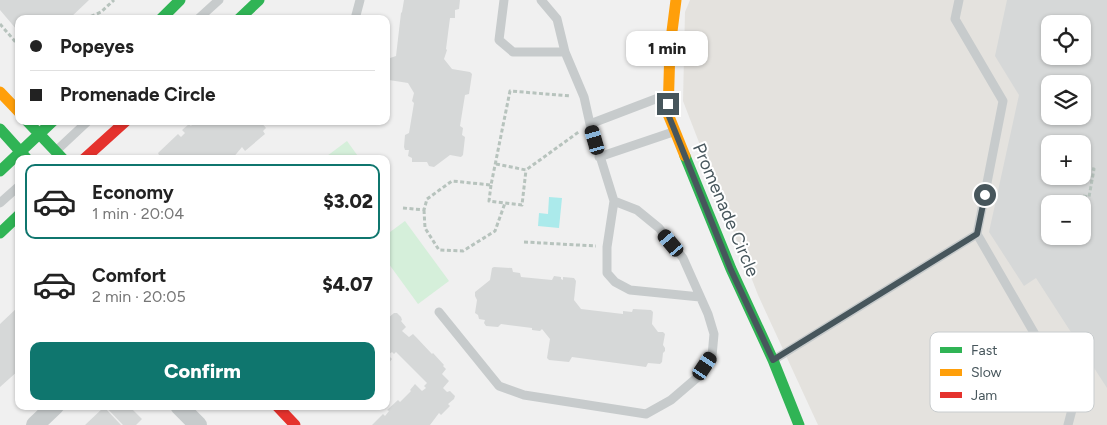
<!DOCTYPE html>
<meta charset="utf-8">
<style>
body{margin:0;font-family:Figtree,sans-serif;background:#f6f6f6;color:#222;height:100vh;display:flex;flex-direction:column;font-size:19px;white-space:nowrap}
*{box-sizing:border-box;margin:0}
p{font-size:16px;color:#767676}
.icon{flex:none;width:28px;height:28px;fill:none;stroke:currentColor;stroke-width:2;stroke-linecap:round;stroke-linejoin:round}
.map{position:relative;flex:1;overflow:hidden}
.details{position:absolute;left:15px;top:155px;width:375px;height:255px;display:flex;flex-direction:column;background:#fff;border-radius:10px;box-shadow:0 1px 4px #0004}
.details>*{flex:none}
.guide{position:absolute;left:15px;top:15px;width:375px;height:110px;border-radius:10px;box-shadow:0 1px 4px #0004;display:grid;align-content:center;height:110px;padding:0 15px;background:#fff}
.tools{position:absolute;left:1041px;top:15px;display:grid;gap:10px}
.tools a{display:grid;place-items:center;width:50px;height:50px;border-radius:10px;background:#fff;box-shadow:0 1px 4px #0004;font-size:25px}
.end{position:absolute;width:22px;height:22px;margin:-11px;border:6px solid #47565c;background:#fff;box-shadow:0 0 0 2px #fff}
.from{border-radius:50%}
.bubble{position:absolute;height:35px;border-radius:10px;background:#fff;box-shadow:0 1px 4px #0004;font-size:16px;font-weight:800;line-height:35px;text-align:center}
.car{position:absolute;width:15px;height:30px;margin:-15px -8px;border-radius:6px;box-shadow:0 0 4px 1px #0007;background:linear-gradient(#222 24%,#8ab4d8 0 40%,#222 0 76%,#8ab4d8 0 86%,#222 0)}
.guide b{display:flex;align-items:center;gap:18px;height:48px;font-size:19px}
.guide b+b{border-top:1px solid #e0e0e0}
.guide i{width:12px;height:12px;background:#222}
ul{padding:9px 0 0;list-style:none}
li{display:flex;align-items:center;gap:15px;height:75px;margin:0 10px 8px;padding:0 5px;border:2px solid transparent;border-radius:10px}
li div{flex:1}
li b{display:block;font-size:19px}
li em{font-style:normal;font-weight:800}
li.on{border-color:#0f766e}
li>.icon{width:45px;height:45px;stroke-width:1.5}
.primary-button{display:flex;gap:10px;margin-top:auto;padding:10px 15px}
.primary-button a{flex:1;height:58px;border-radius:10px;background:#0f766e;color:#fff;font-size:20px;font-weight:800;line-height:58px;text-align:center}
.map>svg:first-child{display:block}
.commercial{fill:#e4e2de;fill-rule:evenodd}
.green{fill:#d5efda}
.water{fill:#abeaeb}
.building{fill:#d6d8d8;fill-rule:evenodd}
.lines{fill:none;stroke-linecap:round;stroke-linejoin:round}
.path{stroke:#b7c3bd;stroke-width:3;stroke-dasharray:4 2.5;stroke-linecap:butt}
.lane{stroke:#c7cbcc;stroke-width:9}
.street{stroke:#c7cbcc;stroke-width:18}
.fast{stroke:#30b455;stroke-width:11}
.slow{stroke:#ff9f0a;stroke-width:11}
.jam{stroke:#e5322d;stroke-width:11}
.route{stroke:#47565c;stroke-width:6}
.labels{text-anchor:middle;dominant-baseline:central;stroke-width:4;stroke-linejoin:round;paint-order:stroke}
.street-label{font-size:18px;fill:#47565c;stroke:#fff}
.key{fill:#fff;stroke:#c8ccce;stroke-width:1}
.key-label{font-size:14px;fill:#47565c}
</style>
<div class="map">
<svg width="1107" height="425" viewBox="0 0 1107 425">
<rect width="100%" height="100%" fill="#f0f0f0"/>
<path class="commercial" d="M690 0H1107V425H818L758 295 683 101 685 12ZM1050 24H1082V56H1050ZM1050 84H1082V116H1050ZM1050 144H1082V176H1050ZM1050 204H1082V236H1050Z"/>
<path class="green" d="M347 141 360 159H323Z
M405 221 449 281 418 304 386 260V235Z"/>
<path class="water" d="M549 197 562 198 559 228 538 226 539 213 548 214Z"/>
<path class="building" d="M0 0H89L69 19H19V28L17 30 0 10Z
M404 0H460L459 9 455 10V18H450L446 49 447 50 444 59 452 69 470 72 472 74 469 94 465 95 460 126 463 128 462 135 465 137 463 155 461 157 450 155 434 167 429 166 427 162H412V158L408 156 409 150H405L404 147 405 135 409 133 414 103 412 101 414 93 408 83 389 80 387 78 390 58 396 56 401 13 402 12Z
M1007 0H1107V388L1036 278 1024 286 989 232 1019 95 995 56ZM1050 24H1082V56H1050ZM1050 84H1082V116H1050ZM1050 144H1082V176H1050ZM1050 204H1082V236H1050Z
M194 121H260L266 128 263 131 265 134 245 151 242 147 232 159H161L158 153 178 134 181 137 185 133 182 130 189 124 191 126Z
M494 267 512 268 513 272 520 273 521 277 552 280 554 276 561 277V279L563 280V277L574 278 576 281 574 300 581 309 623 314V311L632 312 633 309 651 310 653 312 652 324 658 332H663L665 334 663 345 665 348V351L663 353 662 362 660 364 648 363 646 367 572 357 569 362 549 360 547 358 550 339 542 329 540 331 532 330V328L501 324 498 327 486 326 484 323 485 320 479 319 478 315 475 313 477 300 475 296V292L490 280 492 268Z
M19 306V370L0 387V324Z
M394 313H397L401 317 402 320 401 321 406 327 402 331 409 337 413 334 416 337 432 354 433 353 444 365 443 366 446 369 442 374 449 381 443 388 447 392 450 391 455 396 454 399 448 404 450 406 441 415 439 413 430 425H372L383 414 385 416 389 411 387 410 398 400 400 402 411 391 410 390 415 384 422 391 426 388 424 386 427 383 396 352 394 354 392 352 388 355 392 359 387 365 389 366 386 368V318H388Z
M105 406H129L142 419 136 425H123Z
M104 407 121 425H85Z"/>
<g class="lines">
<path class="path" d="M85 19 101 12 114 0
M0 24 19 46
M496 164 526 170 580 131
M491 185 489 201 522 205 526 170
M1083 196 1089 197 1094 169 1088 168
M403 208 424 210 427 199 452 181 491 185 510 91 571 96
M424 210 425 228 439 250 463 251 495 231 505 203
M524 242 596 246"/>
<path class="lane" d="M504 0 499 40 513 52H565
M541 0 557 19 565 52 584 97 590 124 614 201 607 247V273L615 282 630 290 700 297
M959 0 955 19 1003 101 977 234 1074 402 1068 425
M198 19 219 0
M355 19 360 0
M590 124 666 95
M57 150 88 121
M599 157 673 132
M0 203 19 186
M439 312 499 386 524 395 646 414 671 400 699 376 712 356 714 334 708 314 683 258 659 228 637 210 614 201
M775 359 977 234"/>
<path class="street" d="M179 406 198 425
M35 425 55 406"/>
<path class="fast" d="M161 19 180 0
M239 19 259 0
M27 121 63 159
M0 129 27 159
M685 156 731 269 773 360 799 425
M0 171 53 121
M0 233 19 215"/>
<path class="slow" d="M676 0 670 47 668 114 685 156
M0 92 19 112"/>
<path class="jam" d="M84 159 126 121
M277 406 295 425"/>
</g>
<g class="lines">
<path class="route" d="M668 104V114L731 270 773 360 977 234 985 195"/>
</g>
<g class="labels">
<g class="street-label">
<text transform="translate(726 210) rotate(67)">Promenade Circle</text>
</g>
</g>
<rect x="930" y="332" width="164" height="80" rx="8" class="key"/>
<rect x="940" y="347" width="22" height="6" fill="#30b455"/>
<rect x="940" y="369" width="22" height="7" fill="#ff9f0a"/>
<rect x="940" y="392" width="22" height="6" fill="#e5322d"/>
<g class="key-label">
<text x="971" y="355">Fast</text>
<text x="971" y="377">Slow</text>
<text x="971" y="400">Jam</text>
</g>
</svg>
<div class="tools">
<a><svg class="icon" aria-label="locate" viewBox="0 0 24 24"><circle cx="12" cy="12" r="6"/><path d="M12 2v4M12 18v4M2 12h4M18 12h4"/></svg></a>
<a><svg class="icon" aria-label="layers" viewBox="0 0 24 24"><path d="M12 4l9 5-9 5-9-5zM3 14l9 5 9-5"/></svg></a>
<a>+</a>
<a>−</a>
</div>
<i class="end from" style="left:985px;top:195px"></i>
<i class="end" style="left:668px;top:104px"></i>
<div class="bubble" style="left:626px;top:31px;width:82px">1 min</div>
<i class="car" style="left:595px;top:140px;rotate:344deg"></i>
<i class="car" style="left:671px;top:243px;rotate:320deg"></i>
<i class="car" style="left:705px;top:366px;rotate:34deg"></i>
<div class="guide">
<b><i class="from"></i>Popeyes</b>
<b><i></i>Promenade Circle</b>
</div>
<section class="details">
<ul>
<li class="on"><svg class="icon" aria-label="car" viewBox="0 0 24 24"><path d="M5 17H2v-5l4-1 3-4h7l3 4 3 1v5h-3M9 17h6M6 11h13"/><circle cx="7" cy="17" r="2"/><circle cx="17" cy="17" r="2"/></svg><div><b>Economy</b><p>1 min · 20:04</p></div><em>$3.02</em></li>
<li><svg class="icon" aria-label="car" viewBox="0 0 24 24"><path d="M5 17H2v-5l4-1 3-4h7l3 4 3 1v5h-3M9 17h6M6 11h13"/><circle cx="7" cy="17" r="2"/><circle cx="17" cy="17" r="2"/></svg><div><b>Comfort</b><p>2 min · 20:05</p></div><em>$4.07</em></li>
</ul>
<div class="primary-button"><a>Confirm</a></div>
</section>
</div>
